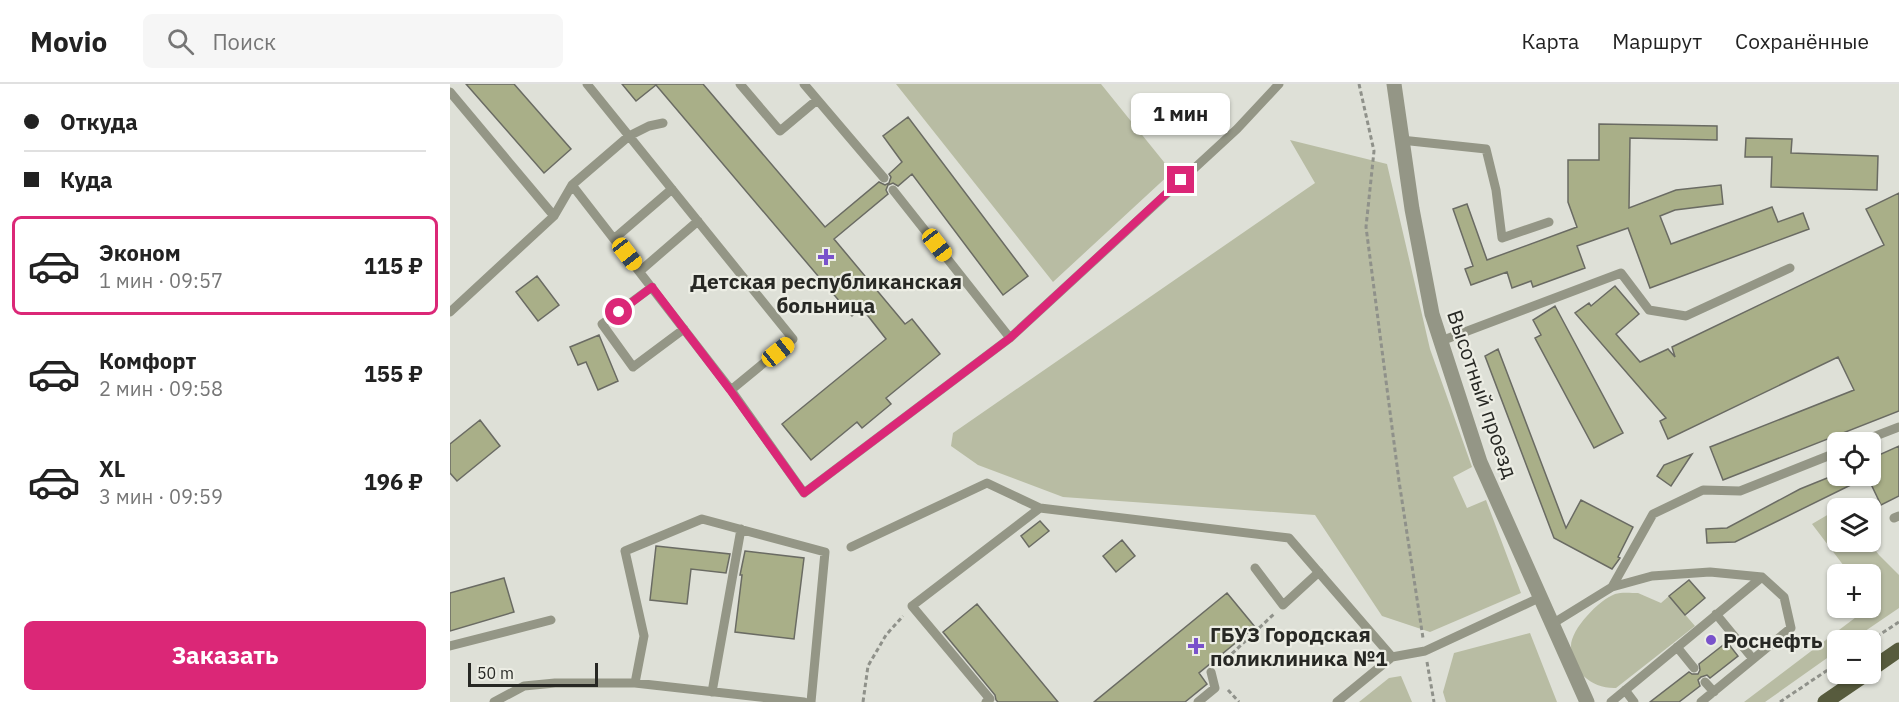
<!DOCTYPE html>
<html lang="ru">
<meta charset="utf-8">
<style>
body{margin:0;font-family:"IBM Plex Sans",sans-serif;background:#f6f6f6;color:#222;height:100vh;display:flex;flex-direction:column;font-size:22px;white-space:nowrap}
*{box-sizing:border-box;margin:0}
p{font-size:20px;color:#767676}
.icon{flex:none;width:33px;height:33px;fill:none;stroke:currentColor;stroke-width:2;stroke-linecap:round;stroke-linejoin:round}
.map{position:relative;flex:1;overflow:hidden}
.details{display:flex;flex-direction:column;background:#fff;width:450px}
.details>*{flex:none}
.guide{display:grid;align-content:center;height:132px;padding:0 24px;background:#fff}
.tools{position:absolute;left:1377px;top:348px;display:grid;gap:12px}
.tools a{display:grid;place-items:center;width:54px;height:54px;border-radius:9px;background:#fff;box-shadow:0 2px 4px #0004;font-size:30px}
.scale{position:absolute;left:18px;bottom:15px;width:130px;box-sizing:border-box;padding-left:6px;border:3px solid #272824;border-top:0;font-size:16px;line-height:21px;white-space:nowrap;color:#272824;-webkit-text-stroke:4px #ecede4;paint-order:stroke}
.end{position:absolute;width:27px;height:27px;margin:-14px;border:8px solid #db2777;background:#fff;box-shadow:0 0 0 3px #fff}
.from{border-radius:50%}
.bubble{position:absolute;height:42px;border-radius:9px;background:#fff;box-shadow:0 2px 4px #0004;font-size:20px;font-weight:800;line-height:42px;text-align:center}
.car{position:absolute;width:18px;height:36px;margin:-18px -9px;border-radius:8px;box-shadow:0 0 4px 2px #0007;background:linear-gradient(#f5c518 24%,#345 0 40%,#f5c518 0 76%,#345 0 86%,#f5c518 0)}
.guide b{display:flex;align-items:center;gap:21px;height:57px;font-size:22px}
.guide b+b{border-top:2px solid #e0e0e0}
.guide i{width:15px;height:15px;background:#222}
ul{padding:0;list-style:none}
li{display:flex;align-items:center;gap:18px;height:99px;margin:0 12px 9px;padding:0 12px;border:3px solid transparent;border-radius:9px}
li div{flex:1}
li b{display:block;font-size:22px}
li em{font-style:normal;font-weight:800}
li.current{border-color:#db2777}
li>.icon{width:54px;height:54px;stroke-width:1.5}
.primary-button{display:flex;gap:12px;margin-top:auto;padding:12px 24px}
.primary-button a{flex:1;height:69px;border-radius:9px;background:#db2777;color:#fff;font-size:24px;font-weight:800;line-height:69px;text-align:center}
header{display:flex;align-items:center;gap:36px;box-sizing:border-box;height:84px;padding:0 30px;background:#fff;border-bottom:2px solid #e0e0e0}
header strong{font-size:28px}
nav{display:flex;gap:33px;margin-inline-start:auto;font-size:21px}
.search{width:420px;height:54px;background:#f6f6f6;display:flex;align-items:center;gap:15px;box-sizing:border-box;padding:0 21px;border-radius:9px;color:#767676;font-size:22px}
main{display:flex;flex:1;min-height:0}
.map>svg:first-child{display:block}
.green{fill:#b8bca3}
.building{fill:#a9af88;stroke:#6a6b63;stroke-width:1.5}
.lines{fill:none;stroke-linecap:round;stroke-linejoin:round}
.path{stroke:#8f918a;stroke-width:3;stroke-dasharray:4.5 3;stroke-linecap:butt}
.service{stroke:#949686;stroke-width:9}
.minor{stroke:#949686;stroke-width:15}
.primary{stroke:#575b3d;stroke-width:15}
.route{stroke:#db2777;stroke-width:8}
.poi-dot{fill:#7952cb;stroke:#ecede4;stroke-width:2}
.labels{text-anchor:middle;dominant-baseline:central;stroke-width:4.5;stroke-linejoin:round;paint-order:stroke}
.poi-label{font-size:21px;font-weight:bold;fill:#272824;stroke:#ecede4;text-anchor:start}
.street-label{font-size:21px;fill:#272824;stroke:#ecede4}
</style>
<header>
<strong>Movio</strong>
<div class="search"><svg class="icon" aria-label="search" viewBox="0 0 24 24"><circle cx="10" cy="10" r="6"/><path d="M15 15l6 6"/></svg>Поиск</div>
<nav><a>Карта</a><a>Маршрут</a><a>Сохранённые</a></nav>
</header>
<main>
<section class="details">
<div class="guide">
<b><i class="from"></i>Откуда</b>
<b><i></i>Куда</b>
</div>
<ul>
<li class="current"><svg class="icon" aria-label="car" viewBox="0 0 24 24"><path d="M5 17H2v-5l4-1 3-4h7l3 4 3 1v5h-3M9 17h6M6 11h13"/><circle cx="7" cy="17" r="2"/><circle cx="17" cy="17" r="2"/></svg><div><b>Эконом</b><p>1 мин · 09:57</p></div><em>115 ₽</em></li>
<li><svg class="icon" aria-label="car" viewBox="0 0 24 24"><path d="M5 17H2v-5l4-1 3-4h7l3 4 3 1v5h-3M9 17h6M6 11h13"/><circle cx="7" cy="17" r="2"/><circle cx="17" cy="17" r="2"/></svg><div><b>Комфорт</b><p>2 мин · 09:58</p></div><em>155 ₽</em></li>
<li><svg class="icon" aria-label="car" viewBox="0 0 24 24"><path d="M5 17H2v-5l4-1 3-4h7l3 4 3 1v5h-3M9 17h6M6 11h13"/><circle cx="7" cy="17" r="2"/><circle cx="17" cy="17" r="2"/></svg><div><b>XL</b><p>3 мин · 09:59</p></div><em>196 ₽</em></li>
</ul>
<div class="primary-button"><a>Заказать</a></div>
</section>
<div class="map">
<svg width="1449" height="618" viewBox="0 0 1449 618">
<rect width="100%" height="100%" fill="#dee0d7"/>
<path class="green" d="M446 0H651L722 88 603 198Z
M840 56 937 80 980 265 1022 383 1003 393 1017 424 1036 416 1071 509 980 548 932 532 865 431 613 413 528 381 501 362 503 349 865 99Z
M1379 430 1387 432 1388 458H1419L1429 471 1449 491V524L1402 556H1388L1387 567 1315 618H1294L1418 524H1420L1422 520 1421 517 1420 490H1400L1362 440Z
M1188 509 1211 519 1219 512 1245 542 1166 604C1142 605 1121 587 1121 562 1121 545 1149 516 1165 510 1171 508 1181 509 1188 509Z
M1080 549 1107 618H996L993 608 1004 569Z
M951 592 962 618H909L939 594Z"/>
<path class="building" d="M16 0H64L121 65 94 89Z
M172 0H253L375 143 429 98 435 101 439 99 441 93 439 90 452 78 433 52 458 33 578 192 553 211 462 90 448 102 443 99 438 101 436 106 438 110 384 155 455 240 462 235 490 270 436 314 441 320 412 344 407 338 361 376 332 340 436 255 411 223 402 232 206 1 186 17Z
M1149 40 1267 42V56L1180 54 1179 124 1226 106 1271 101 1273 120 1225 126 1210 132 1221 160 1322 123 1328 138 1353 129 1359 145 1200 204 1178 144 1127 162 1135 184 1083 203 1081 197 1062 204 1057 188 1021 201 1015 185 1023 182 1003 125 1017 120 1037 176 1127 143 1118 118V76H1149Z
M1296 54 1342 55 1341 69 1428 72 1427 106 1321 103 1322 73H1295Z
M1449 109V327L1273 396 1260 363 1404 306 1388 273 1218 355 1210 337 1216 334 1125 229 1139 219 1141 222 1165 202 1189 230 1166 250 1190 278 1218 265 1225 273 1222 263 1434 161 1416 125Z
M87 192 109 221 88 237 66 208Z
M1105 222 1173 349 1144 364 1085 254 1091 251 1083 236Z
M149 251 168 297 148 306 136 278 128 281 120 263Z
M1048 265 1116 444 1131 416 1183 443 1168 473 1170 474 1162 485 1104 454 1035 272Z
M30 336 50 362 7 397 0 389V360Z
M1449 362V412L1431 421 1420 398V375Z
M1242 370 1221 402 1207 392 1214 381Z
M1382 392H1419L1285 458 1257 459 1256 445 1277 444 1350 405Z
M590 437 599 447 579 463 571 452Z
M672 456 685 472 666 488 653 472Z
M206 462 280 470 276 489 241 485 237 520 200 516Z
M295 467 354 474 344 555 285 548 292 491H290Z
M54 494 64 528 0 547V509Z
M1239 496 1255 514 1235 531 1219 512Z
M777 509 805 543 749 589 757 600 735 618H644Z
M527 520 608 618H548L546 616 545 611 493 548Z
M1277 558 1288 572 1260 594 1257 591 1251 593 1248 596 1250 602 1229 618H1200L1239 588 1242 590H1248L1250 586 1249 580Z"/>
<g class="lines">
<path class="path" d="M909 0 924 67 916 143 949 397 973 554
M1420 557 1449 538
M977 578 984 618
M771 580 825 529
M778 606 789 618
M413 618 418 582 436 551 453 532
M1330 618 1388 579"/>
<path class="service" d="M137 0 343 255 281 306
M290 0 330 47 367 16
M354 0 434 94
M0 8 104 132
M951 56 1036 65 1046 106 1052 154 1099 138
M122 101 281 306 354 409 560 254 787 45 829 0
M443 106 560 254
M165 154 222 105
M190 187 248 137
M202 203 152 240 183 283 234 245
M0 228 104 132 122 101 179 52 199 42 213 39
M991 257 1171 189 1199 226 1236 232 1340 184
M1410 358 1449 343
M1444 434 1449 432
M401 463 537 399 590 424 839 454 942 573
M805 484 833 521 869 488
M1162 503 1203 430 1253 406 1290 407 1388 368
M1266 530 1303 575
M1102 540 1162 503 1202 492 1260 488 1312 493 1334 513 1341 544 1251 618
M0 562 101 536
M1227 563 1244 584
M1255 598 1264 608
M185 599 194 552 175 467 252 435 375 468 361 618
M1175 606 1184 618
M262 608 291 445
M44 618 74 602 105 599H185L354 618
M536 618 540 615 462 522 590 424
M748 618 765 604 761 588
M887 618 942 573 975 567 1091 513
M1161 618 1312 493"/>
<path class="minor" d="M944 0 962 125 982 230 1030 378 1137 618"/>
<path class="primary" d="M1420 586 1449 566
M1375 618 1416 590"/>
</g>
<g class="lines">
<path class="route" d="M169 228 202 203 280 306 354 409 560 254 731 96"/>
</g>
<g class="poi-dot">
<path d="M373 164h6v6h6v6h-6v6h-6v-6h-6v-6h6z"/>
<circle cx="1261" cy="556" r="6"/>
<path d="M743 553h6v6h6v6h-6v6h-6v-6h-6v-6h6z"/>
</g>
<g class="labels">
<g class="poi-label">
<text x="376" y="197" text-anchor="middle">Детская республиканская<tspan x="376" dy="24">больница</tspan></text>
<text x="760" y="550">ГБУЗ Городская<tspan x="760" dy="24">поликлиника №1</tspan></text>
<text x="1273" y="556">Роснефть</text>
</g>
<g class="street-label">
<text transform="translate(1033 310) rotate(71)">Высотный проезд</text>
</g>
</g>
</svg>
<div class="tools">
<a><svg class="icon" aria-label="locate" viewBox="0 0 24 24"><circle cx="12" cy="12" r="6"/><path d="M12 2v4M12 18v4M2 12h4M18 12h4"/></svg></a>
<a><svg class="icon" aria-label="layers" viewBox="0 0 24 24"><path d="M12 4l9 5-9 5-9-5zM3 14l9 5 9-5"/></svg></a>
<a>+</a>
<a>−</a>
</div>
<div class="scale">50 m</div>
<i class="end from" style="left:169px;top:228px"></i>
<i class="end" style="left:731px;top:96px"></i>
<div class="bubble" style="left:681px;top:9px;width:99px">1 мин</div>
<i class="car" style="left:487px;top:161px;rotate:142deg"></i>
<i class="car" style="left:177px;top:170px;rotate:142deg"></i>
<i class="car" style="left:328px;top:268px;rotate:51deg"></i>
</div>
</main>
